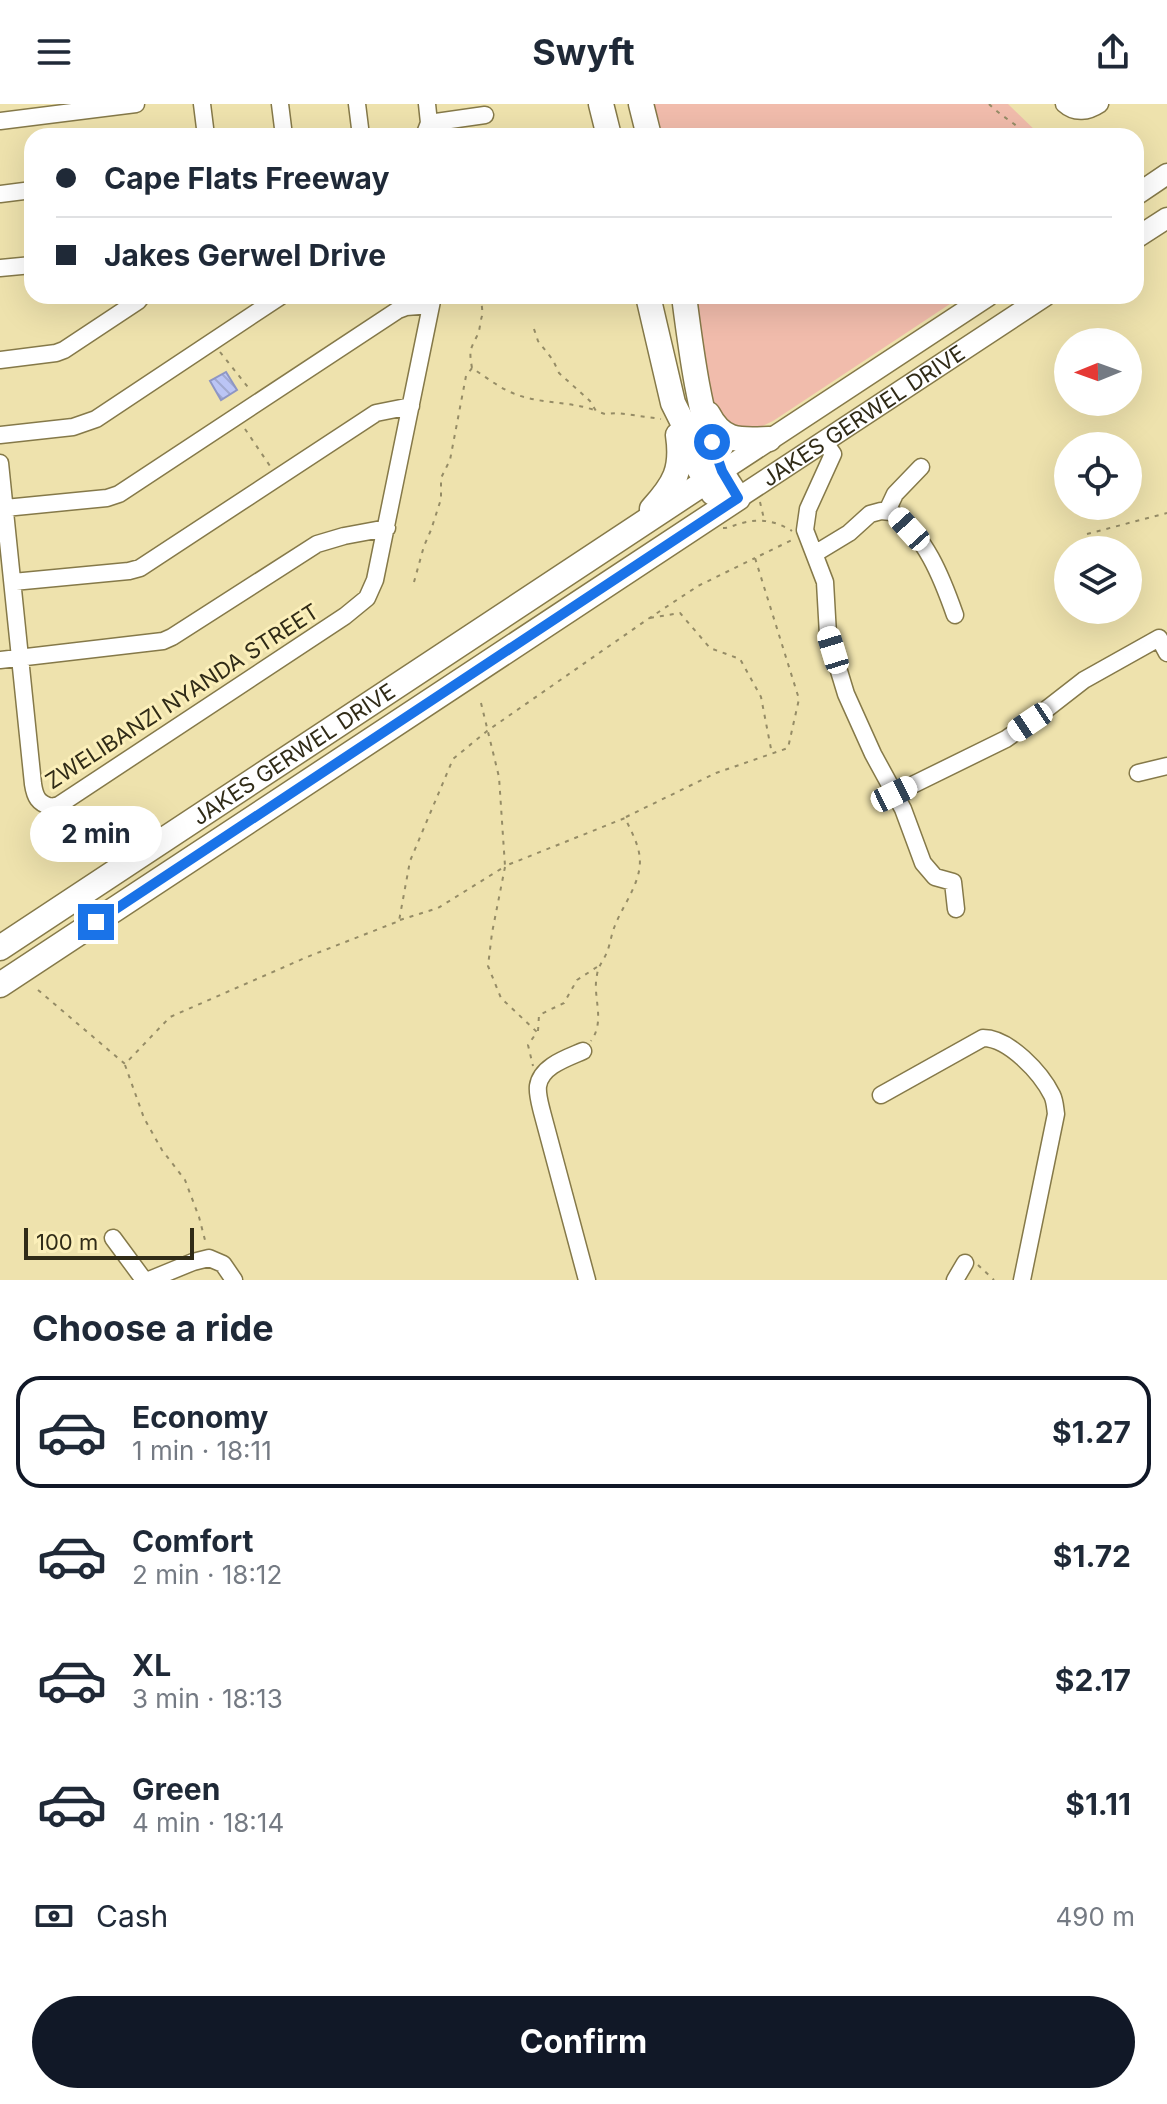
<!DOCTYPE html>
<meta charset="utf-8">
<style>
body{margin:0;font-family:Inter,sans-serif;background:#f6f6f7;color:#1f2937;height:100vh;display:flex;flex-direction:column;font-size:30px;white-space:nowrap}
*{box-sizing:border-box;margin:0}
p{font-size:26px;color:#747a83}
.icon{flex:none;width:44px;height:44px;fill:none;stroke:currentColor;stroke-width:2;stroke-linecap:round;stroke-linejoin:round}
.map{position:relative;height:1176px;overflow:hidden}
.panel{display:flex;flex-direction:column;background:#fff;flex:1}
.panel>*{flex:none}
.banner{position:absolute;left:24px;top:24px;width:1120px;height:176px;border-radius:24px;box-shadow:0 8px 32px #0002;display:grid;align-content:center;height:176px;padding:0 32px;background:#fff}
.needle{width:52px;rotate:269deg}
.tools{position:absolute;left:1054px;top:224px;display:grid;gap:16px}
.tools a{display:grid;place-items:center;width:88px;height:88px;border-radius:50%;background:#fff;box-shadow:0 8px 32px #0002;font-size:40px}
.scale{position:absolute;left:24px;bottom:20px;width:170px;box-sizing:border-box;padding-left:8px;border:4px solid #302b17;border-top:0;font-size:22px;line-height:28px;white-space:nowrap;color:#302b17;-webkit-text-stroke:6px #fbefba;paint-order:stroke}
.end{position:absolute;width:36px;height:36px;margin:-18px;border:10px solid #1a73e8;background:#fff;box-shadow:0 0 0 4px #fff}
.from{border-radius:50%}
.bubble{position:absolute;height:56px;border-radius:28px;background:#fff;box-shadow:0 8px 32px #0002;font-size:26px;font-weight:700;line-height:56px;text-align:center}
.car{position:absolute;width:24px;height:48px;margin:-24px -12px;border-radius:10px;box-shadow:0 0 6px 2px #0007;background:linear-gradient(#fff 24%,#345 0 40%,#fff 0 76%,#345 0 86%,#fff 0)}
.banner b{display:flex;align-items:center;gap:28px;height:76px;font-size:30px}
.banner b+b{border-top:2px solid #e0e1e3}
.banner i{width:20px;height:20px;background:#1f2937}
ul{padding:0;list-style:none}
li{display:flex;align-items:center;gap:24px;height:112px;margin:0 16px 12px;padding:0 16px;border:4px solid transparent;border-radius:24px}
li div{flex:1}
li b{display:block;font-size:30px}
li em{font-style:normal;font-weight:700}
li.current{border-color:#111827}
li>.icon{width:72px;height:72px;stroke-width:1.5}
h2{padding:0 32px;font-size:36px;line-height:96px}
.pay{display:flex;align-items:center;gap:20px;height:88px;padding:0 32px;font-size:30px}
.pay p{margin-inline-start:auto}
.cta{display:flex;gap:16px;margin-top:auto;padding:16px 32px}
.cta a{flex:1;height:92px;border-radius:48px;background:#111827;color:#fff;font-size:32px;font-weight:700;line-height:92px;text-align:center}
header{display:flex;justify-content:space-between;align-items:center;height:104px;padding:0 32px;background:#fff;font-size:36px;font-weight:700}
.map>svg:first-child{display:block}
.green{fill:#f1bcac}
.building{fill:url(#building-back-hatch);stroke:#8e96c4;stroke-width:2}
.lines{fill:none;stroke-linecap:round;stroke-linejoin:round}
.minor-casing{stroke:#857949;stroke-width:19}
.major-casing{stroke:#857949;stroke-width:23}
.highway-casing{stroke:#857949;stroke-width:27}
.path{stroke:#958c66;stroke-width:2;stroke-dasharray:4 6;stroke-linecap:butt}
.minor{stroke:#fff;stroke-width:16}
.major{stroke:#fff;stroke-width:20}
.highway{stroke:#fff;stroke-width:24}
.route{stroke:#1a73e8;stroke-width:10}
.labels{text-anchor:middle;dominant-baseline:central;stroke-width:6;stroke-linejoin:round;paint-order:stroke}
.street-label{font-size:22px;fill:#302b17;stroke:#fbefba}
</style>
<header><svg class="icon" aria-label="menu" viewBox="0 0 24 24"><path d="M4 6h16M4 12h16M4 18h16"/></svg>Swyft<svg class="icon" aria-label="share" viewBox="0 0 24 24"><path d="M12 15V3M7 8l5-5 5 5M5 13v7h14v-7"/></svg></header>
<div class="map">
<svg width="1167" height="1176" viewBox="0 0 1167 1176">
<defs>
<pattern id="building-back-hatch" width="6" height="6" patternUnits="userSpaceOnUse" patternTransform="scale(2)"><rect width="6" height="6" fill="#bbc5f5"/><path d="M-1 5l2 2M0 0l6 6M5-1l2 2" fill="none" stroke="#a1a9d1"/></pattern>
</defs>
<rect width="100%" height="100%" fill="#eee2ad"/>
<path class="green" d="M652 0H1008L1041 32H660Z
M695 192H962L773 317 758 324 735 323 712 305Z"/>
<path class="building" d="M226 268 237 286 221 296 210 277Z"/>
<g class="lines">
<g class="minor-casing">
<path id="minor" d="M202 0 206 32
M280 0 284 32
M357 0 361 32
M1064 0C1075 10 1088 8 1100 0
M0 17 136 0
M429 19 485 11
M424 32 429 19 427 0
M0 90 32 86
M0 164 32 161
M0 256 56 249 64 246 138 197 142 192
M0 331 73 323 96 315 281 192
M824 337 833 350 808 405 805 426 825 478 828 531 846 590 873 650 903 705 923 759 935 773 953 778 956 805
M0 359 33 680C35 693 38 699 51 703L59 701 345 512 367 494 375 476 433 192
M5 404 107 394 119 390 398 206 406 203 431 201
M887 407 895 390 921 363
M816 449 849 429 870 410 881 407 891 408C925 430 942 474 955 511
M13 478 129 467 140 464 376 309 411 302
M0 556 163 537 172 533 317 440 344 432 387 424
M1138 669 1167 662
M894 690 1006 635 1030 618 1084 576 1159 534 1167 549
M583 947C567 954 541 962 538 982 537 990 540 1000 542 1008L587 1176
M881 991 983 934C1009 934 1041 969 1052 991 1055 997 1055 1003 1056 1010L1022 1176
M113 1134 144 1176
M149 1176 193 1158 209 1154 223 1160 234 1176
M955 1176 965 1159"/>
</g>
<g class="major-casing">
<g id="major">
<path d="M1136 91 1167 70"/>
<path d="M1136 134 1167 114"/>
<path d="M722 367 988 192"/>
<path id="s1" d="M738 394 1045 192"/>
</g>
</g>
<g class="highway-casing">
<g id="highway">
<path d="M601 0 609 32"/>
<path d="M641 0 649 32"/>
<path d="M648 192 673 299 682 317 693 354 713 389"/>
<path d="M708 310C723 339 740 336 769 335"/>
<path d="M652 405C675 380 683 365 678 331"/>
<path id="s2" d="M0 844 722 367"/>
<path d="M0 881 738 394C732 384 724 374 719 362 699 311 691 246 684 192"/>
</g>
</g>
<path class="path" d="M989 0C1001 12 1016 20 1029 32
M481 192C481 199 483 206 482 212 480 218 480 227 477 232 470 246 469 246 472 264 486 273 499 284 515 290 540 300 569 297 594 306
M534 225 538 237 553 256 559 269 590 297 596 307 605 310 618 309 661 315
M220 248 251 287
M245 325 270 362
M760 398 764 415
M723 424C730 424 734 421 742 419 760 414 776 417 792 427
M1087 430 1167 409
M414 478 424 442 431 426 441 395V374L450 356 466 272 472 264
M650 514 680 509 710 544 740 555 761 593 772 650
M481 599 499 673 505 762 625 714C633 731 643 747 639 767 635 787 621 805 614 824 611 832 610 841 607 848 604 856 598 862 597 871 592 893 606 916 591 937
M626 713 716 669 788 644 799 595 755 454 794 435
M505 763 492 829 488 862 501 894 537 928 528 941 533 962
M400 816 438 804 504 763
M38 886 125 960 170 913 307 853 399 817 410 757 453 655 487 627 648 515 698 482 755 454
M538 927 539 911 564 899 577 876 597 863
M125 961 144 1014 162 1046 185 1076 199 1113 206 1140
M978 1161 994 1176"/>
<use href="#minor" class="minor"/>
<use href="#major" class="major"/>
<use href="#highway" class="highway"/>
</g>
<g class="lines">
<path class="route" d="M96 818 738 394 722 367 712 338"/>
</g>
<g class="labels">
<g class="street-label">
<text stroke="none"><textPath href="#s1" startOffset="150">JAKES GERWEL DRIVE</textPath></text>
<text transform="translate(182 592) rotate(-33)">ZWELIBANZI NYANDA STREET</text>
<text stroke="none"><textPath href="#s2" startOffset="352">JAKES GERWEL DRIVE</textPath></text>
</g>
</g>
</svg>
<div class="tools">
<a><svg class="needle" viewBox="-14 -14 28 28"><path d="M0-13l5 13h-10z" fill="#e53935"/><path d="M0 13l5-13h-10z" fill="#747a83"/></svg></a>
<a><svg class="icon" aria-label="locate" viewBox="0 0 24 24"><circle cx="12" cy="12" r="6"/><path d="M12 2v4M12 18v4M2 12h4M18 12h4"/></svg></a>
<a><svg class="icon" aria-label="layers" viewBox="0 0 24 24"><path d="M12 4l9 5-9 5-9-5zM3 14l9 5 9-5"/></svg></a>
</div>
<div class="scale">100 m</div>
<i class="end from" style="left:712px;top:338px"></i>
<i class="end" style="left:96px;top:818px"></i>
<div class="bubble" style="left:30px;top:702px;width:132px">2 min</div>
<i class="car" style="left:909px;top:425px;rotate:318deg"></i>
<i class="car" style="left:833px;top:546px;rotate:343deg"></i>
<i class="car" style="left:1030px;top:618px;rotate:236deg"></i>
<i class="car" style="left:894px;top:690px;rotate:64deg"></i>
<div class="banner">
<b><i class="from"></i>Cape Flats Freeway</b>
<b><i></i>Jakes Gerwel Drive</b>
</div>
</div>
<section class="panel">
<h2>Choose a ride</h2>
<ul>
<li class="current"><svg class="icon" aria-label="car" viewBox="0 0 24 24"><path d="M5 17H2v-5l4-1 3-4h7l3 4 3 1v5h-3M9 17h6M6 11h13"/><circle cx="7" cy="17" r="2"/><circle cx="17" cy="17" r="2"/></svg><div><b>Economy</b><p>1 min · 18:11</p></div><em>$1.27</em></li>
<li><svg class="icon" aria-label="car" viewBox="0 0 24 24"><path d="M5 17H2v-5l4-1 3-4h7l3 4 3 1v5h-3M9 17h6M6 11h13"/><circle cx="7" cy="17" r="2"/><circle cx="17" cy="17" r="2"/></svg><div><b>Comfort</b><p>2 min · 18:12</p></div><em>$1.72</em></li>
<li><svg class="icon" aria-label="car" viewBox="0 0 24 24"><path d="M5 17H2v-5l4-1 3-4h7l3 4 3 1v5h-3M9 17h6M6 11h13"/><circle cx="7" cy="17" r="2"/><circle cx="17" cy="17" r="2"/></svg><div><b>XL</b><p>3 min · 18:13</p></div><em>$2.17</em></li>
<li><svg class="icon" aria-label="car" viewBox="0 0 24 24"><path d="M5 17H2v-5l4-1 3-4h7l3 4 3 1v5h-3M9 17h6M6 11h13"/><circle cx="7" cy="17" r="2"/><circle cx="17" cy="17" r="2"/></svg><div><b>Green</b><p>4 min · 18:14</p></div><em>$1.11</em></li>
</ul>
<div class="pay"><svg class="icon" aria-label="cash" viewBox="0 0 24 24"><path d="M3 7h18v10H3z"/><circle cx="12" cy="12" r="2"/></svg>Cash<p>490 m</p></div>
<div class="cta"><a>Confirm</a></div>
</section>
